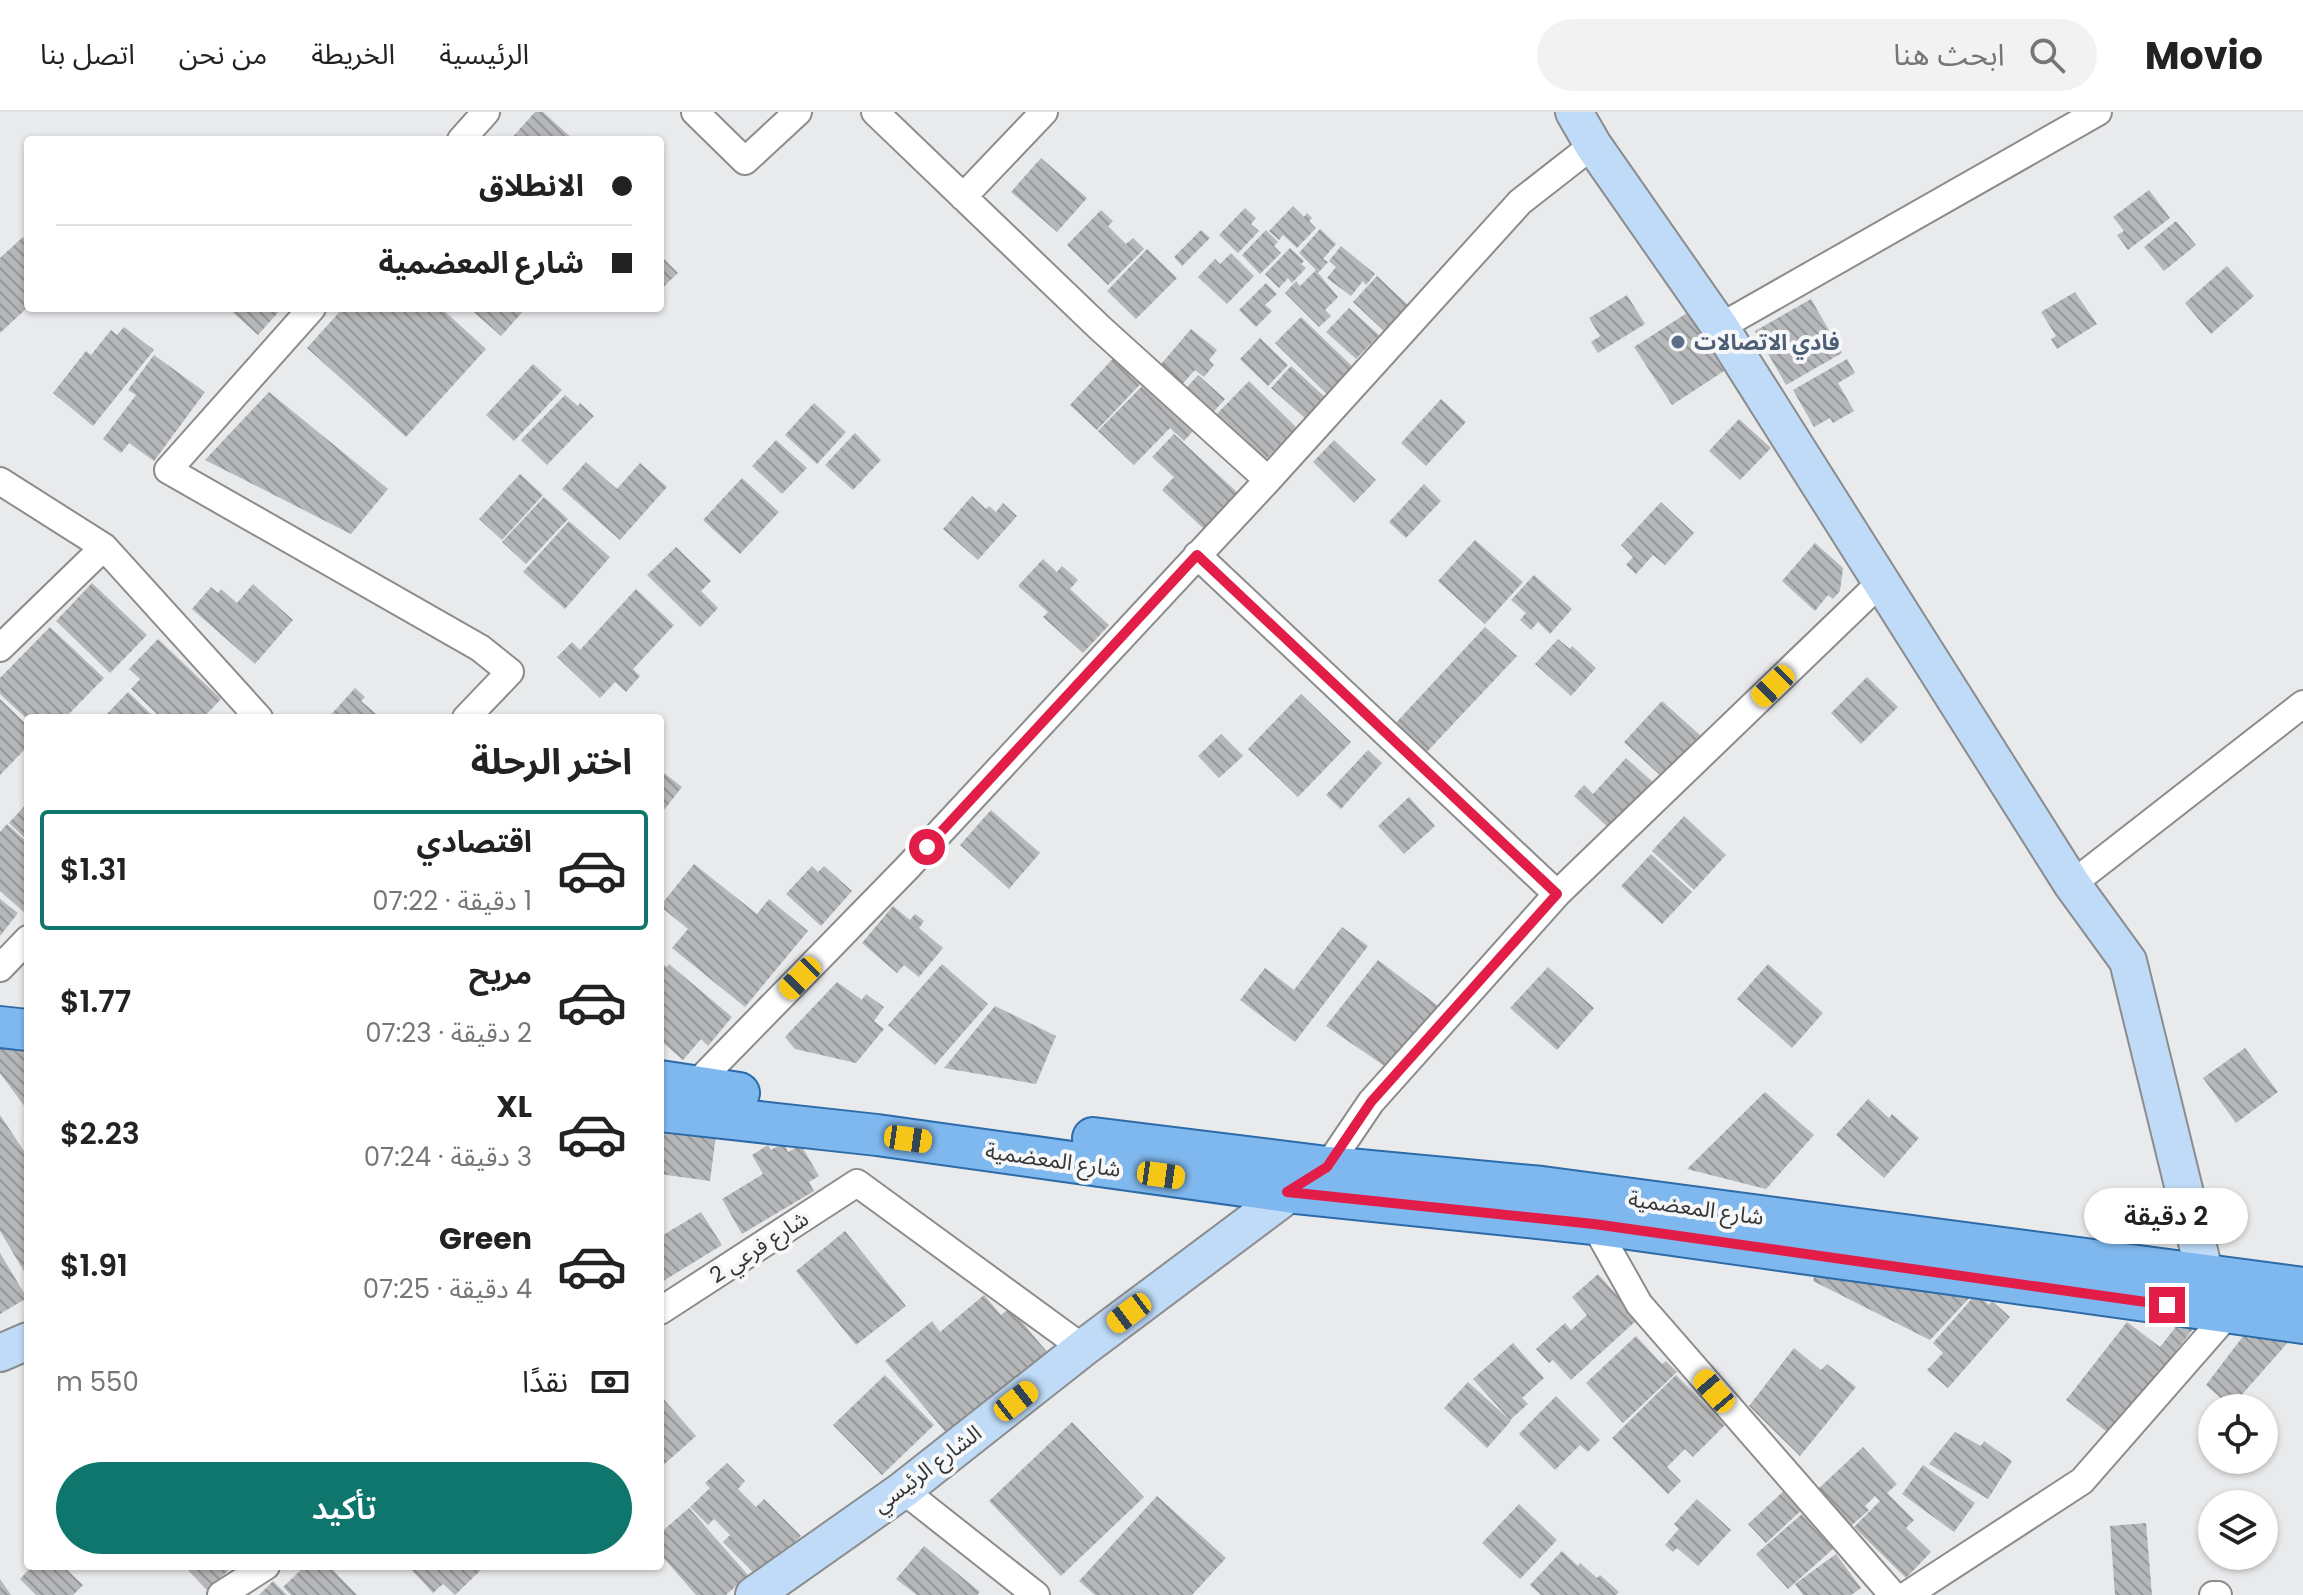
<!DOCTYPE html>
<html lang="ar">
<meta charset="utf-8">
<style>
body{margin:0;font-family:Poppins,"Noto Sans Arabic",sans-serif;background:#f2f2f2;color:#222;direction:rtl;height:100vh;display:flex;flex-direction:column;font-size:30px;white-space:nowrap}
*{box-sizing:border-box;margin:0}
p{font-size:26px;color:#767676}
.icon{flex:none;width:44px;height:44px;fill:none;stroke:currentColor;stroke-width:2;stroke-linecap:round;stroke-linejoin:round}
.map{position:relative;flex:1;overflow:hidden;direction:ltr}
.details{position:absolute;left:24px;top:602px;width:640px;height:856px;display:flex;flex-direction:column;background:#fff;border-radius:8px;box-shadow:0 2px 6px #0004;direction:rtl}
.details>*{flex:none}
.guide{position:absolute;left:24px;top:24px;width:640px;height:176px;border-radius:8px;box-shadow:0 2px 6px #0004;direction:rtl;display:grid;align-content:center;height:176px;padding:0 32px;background:#fff}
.tools{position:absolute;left:2198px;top:1282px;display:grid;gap:16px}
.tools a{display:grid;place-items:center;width:80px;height:80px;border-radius:50%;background:#fff;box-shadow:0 2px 6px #0004;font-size:40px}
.end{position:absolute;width:36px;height:36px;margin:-18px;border:10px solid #e11d48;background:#fff;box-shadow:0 0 0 4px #fff}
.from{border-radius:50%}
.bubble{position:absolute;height:56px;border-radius:28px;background:#fff;box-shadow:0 2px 6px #0004;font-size:26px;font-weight:600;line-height:56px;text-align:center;direction:rtl}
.car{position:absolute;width:24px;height:48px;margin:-24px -12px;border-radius:10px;box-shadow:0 0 6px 2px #0007;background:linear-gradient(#f5c518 24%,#345 0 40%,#f5c518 0 76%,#345 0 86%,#f5c518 0)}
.guide b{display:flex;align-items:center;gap:28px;height:76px;font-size:30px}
.guide b+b{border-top:2px solid #e0e0e0}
.guide i{width:20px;height:20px;background:#222}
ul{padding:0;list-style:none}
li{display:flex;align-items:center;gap:24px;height:120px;margin:0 16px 12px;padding:0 16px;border:4px solid transparent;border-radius:8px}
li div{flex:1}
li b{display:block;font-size:30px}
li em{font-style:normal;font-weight:600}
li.current{border-color:#0f766e}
li>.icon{width:72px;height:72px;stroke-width:1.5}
h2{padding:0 32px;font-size:36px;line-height:96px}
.pay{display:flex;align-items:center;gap:20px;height:88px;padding:0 32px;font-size:30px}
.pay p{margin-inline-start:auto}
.button{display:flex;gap:16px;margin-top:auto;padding:16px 32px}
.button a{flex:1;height:92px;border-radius:48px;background:#0f766e;color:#fff;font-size:32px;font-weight:600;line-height:92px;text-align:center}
header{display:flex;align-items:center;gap:48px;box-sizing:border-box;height:112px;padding:0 40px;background:#fff;border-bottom:2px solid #e0e0e0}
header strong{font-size:38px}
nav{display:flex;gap:44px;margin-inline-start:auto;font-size:28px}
.search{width:560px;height:72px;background:#f2f2f2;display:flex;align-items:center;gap:20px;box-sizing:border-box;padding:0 28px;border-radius:44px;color:#767676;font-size:30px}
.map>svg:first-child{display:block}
.building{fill:url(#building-back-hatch)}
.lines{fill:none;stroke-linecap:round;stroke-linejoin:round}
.street-casing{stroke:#8b8c8d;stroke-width:30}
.secondary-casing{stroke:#8b8c8d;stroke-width:40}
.primary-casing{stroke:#2d6ba8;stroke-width:44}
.street{stroke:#fff;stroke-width:26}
.secondary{stroke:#bfdbf7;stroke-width:36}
.primary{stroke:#7fb8ef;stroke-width:40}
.route{stroke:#e11d48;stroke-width:10}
.service-dot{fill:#5c6f8a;stroke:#f6f7f9;stroke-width:3}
.labels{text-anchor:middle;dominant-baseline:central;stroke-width:8;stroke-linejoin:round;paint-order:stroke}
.service-label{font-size:22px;font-weight:bold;fill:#4e5e75;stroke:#f6f7f9;text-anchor:start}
.street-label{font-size:22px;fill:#353536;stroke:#f6f7f9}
</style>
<header>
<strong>Movio</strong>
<div class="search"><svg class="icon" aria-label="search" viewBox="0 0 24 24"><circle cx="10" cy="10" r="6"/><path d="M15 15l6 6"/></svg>ابحث هنا</div>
<nav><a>الرئيسية</a><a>الخريطة</a><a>من نحن</a><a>اتصل بنا</a></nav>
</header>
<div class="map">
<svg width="2303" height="1483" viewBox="0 0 2303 1483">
<defs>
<pattern id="building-back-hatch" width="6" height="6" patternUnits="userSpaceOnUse" patternTransform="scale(2)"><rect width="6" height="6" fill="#b6b7b9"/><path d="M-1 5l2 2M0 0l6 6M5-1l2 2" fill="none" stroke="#959697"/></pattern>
</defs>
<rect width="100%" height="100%" fill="#e9eaec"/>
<path class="building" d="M535 0H543L574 28H510Z
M1041 46 1087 86 1057 120 1011 80Z
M2149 78 2170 106 2128 138 2117 123 2124 119 2113 105Z
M1293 94 1304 105 1307 101 1312 106 1309 109 1316 116 1297 136 1283 123 1279 128 1269 119Z
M1245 96 1256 106 1251 112 1259 119 1238 141 1219 123Z
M1101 98 1113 109 1108 114 1126 132 1133 126 1144 137 1108 173 1067 133Z
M2176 109 2196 133 2164 159 2144 135Z
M1320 117 1336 132 1323 147 1328 150 1318 161 1338 185 1325 198 1331 204 1319 215 1285 181 1296 169 1300 174 1316 158 1299 141Z
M1201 118 1210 126 1182 154 1174 145Z
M1266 118 1278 130 1274 134 1281 141 1260 162 1242 143Z
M23 125 28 131V195L0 221V146Z
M1341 134 1375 162 1366 173 1363 169 1351 184 1327 166 1336 155 1329 149Z
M1290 136 1304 149 1301 152 1306 156 1292 171 1288 166 1279 176 1265 162Z
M1147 137 1177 166 1136 207 1107 179Z
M1231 141 1254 164 1227 192 1198 165 1215 147 1220 152Z
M660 143 678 161 660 178Z
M2227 154 2254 184 2211 222 2185 191Z
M1377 164 1409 194 1384 219 1353 190Z
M1266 171 1277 182 1265 193 1272 199 1256 215 1239 198Z
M2075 180 2097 212 2057 237 2051 227 2056 224 2041 200Z
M1627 183 1645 212 1598 241 1591 230 1600 224 1589 206Z
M1811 187 1842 241 1786 273 1755 219Z
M228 196H282L258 223Z
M343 196H441L486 237 406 325 307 236Z
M469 196H526L501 224Z
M1349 196 1379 223 1356 247 1326 220Z
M1687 201 1724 259 1672 293 1634 235Z
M1301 205 1353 255 1327 282 1275 231Z
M124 215 154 238 93 314 53 281 86 239 91 243 111 218 117 223Z
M1191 217 1217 238 1209 248 1214 253 1204 265 1195 258 1178 277 1156 258Z
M1260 226 1288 253 1268 274 1240 247Z
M1120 239 1147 265 1097 318 1070 293Z
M154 243 205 280 154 349 129 331 121 341 103 327 136 283 128 278Z
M1847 247 1855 261 1838 271 1854 299 1833 311 1830 306 1814 315 1793 278Z
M533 252 562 278 514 329 486 303Z
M1291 254 1325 285 1306 307 1271 276Z
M1198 263 1225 287 1208 306 1181 282Z
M1151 265 1200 311 1184 329 1170 316 1134 353 1098 319Z
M1249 269 1297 316 1259 354 1211 308Z
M269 280 388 377 351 422 205 348Z
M565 283 578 294 580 291 594 304 547 353 521 328Z
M1441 287 1466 310 1426 354 1401 331Z
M814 291 846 320 817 352 785 323Z
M1739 307 1771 336 1740 368 1709 339Z
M855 321 881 348 853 378 825 353Z
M1174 322 1238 381 1204 417 1162 378 1174 365 1152 345Z
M776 328 807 356 782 382 752 354Z
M1334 328 1376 368 1354 391 1313 350Z
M586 350 617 377 640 351 667 375 620 428 562 377Z
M520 362 543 383 502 428 479 407Z
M742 366 779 400 740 442 703 408Z
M1424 372 1441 389 1406 426 1389 410Z
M972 384 986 397 989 394 996 400 1003 391 1017 404 978 448 943 417Z
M544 385 568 407 526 452 502 430Z
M1661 390 1694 421 1665 453 1653 443 1636 462 1626 453 1633 445 1621 433Z
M569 409 610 445 565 497 523 460Z
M1475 428 1523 470 1485 512 1438 469Z
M1815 431 1843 456 1840 479 1833 487 1828 483 1815 499 1782 469Z
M676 435 711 469 701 479 718 496 700 515 647 463Z
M1043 447 1057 460 1062 454 1078 468 1070 477 1109 513 1083 541 1043 505 1048 500 1018 474Z
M1534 463 1572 497 1550 522 1538 510 1531 518 1520 508 1526 501 1511 488Z
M92 471 147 523 110 561 56 509Z
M253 472 293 508 255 552 192 497 211 475 218 481 221 477 237 491Z
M636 477 674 513 633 557 640 564 626 580 615 570 600 586 557 545 572 530 580 538Z
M50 515 104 566 65 606H28V608L0 582V566Z
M1485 515 1517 544 1423 644 1392 615Z
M158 527 221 587 203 606H161L131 577 140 567 129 557Z
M1558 527 1570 537 1572 534 1596 556 1571 584 1535 552Z
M1867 565 1898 595 1861 632 1831 601Z
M355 576 365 585 361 589 381 606H328Z
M128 580 155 606H103Z
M1301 582 1351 630 1298 685 1248 637Z
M0 587 28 614V634L0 663Z
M1662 589 1701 624 1663 666 1624 630Z
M1221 622 1243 644 1219 666 1198 644Z
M1368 638 1382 651 1341 697 1326 683Z
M1626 646 1655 672 1612 719 1574 684 1584 673 1593 682Z
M660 658 682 675 660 703Z
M1409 685 1435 714 1404 742 1378 714Z
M28 690V729L9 711Z
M991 698 1040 741 1009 777 960 733Z
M1684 704 1726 743 1694 778 1652 739Z
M7 712 28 731 26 802 0 779V720Z
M1651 742 1692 780 1662 812 1621 774Z
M694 752 757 802 769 787 808 819 745 895 672 836 688 817 660 794Z
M812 754 818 760 824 754 852 779 821 814 786 782Z
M0 787 18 801 0 824Z
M893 794 910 808 915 802 924 809 919 816 943 836 919 865 904 853 897 861 862 831Z
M1342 815 1368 834 1295 930 1240 888 1265 856 1294 878Z
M1378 848 1442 897 1392 959 1326 914Z
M660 850 667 855 669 852 732 905 708 934 701 927 683 948 660 928Z
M942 852 988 892 935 953 888 913Z
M1768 852 1823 901 1792 936 1737 887Z
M1548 855 1594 896 1557 938 1510 896Z
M837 870 862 888 866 882 884 895 874 909 884 917 856 951 795 937 785 925Z
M995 894 1056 924 1036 972 944 956Z
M0 921 28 924V999L0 961Z
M2245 936 2278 980 2236 1011 2203 966Z
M1765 980 1814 1023 1766 1077 1687 1057Z
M1868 987 1889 1006 1892 1002 1919 1026 1884 1066 1836 1023Z
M0 1003 28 1045V1166L0 1119Z
M660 1016 716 1023 710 1069 660 1062Z
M783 1031 788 1040 801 1033 819 1064 809 1070 814 1079 742 1122 722 1087 763 1062 752 1043 768 1033 771 1038Z
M701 1100 722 1133 660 1171V1125Z
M845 1119 906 1194 856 1233 796 1159Z
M0 1141 27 1186 0 1202Z
M1817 1154 1974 1181 1930 1228 1813 1169Z
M1598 1162 1638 1207 1571 1268 1553 1248 1549 1251 1536 1237 1565 1211 1571 1218 1587 1203 1572 1185Z
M1976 1182 1989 1193 1992 1189 2010 1205 1948 1276 1927 1258 1943 1241 1933 1231Z
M984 1183 1001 1203 1010 1196 1048 1241 949 1324 885 1249 932 1209 940 1220Z
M2182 1207 2193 1217 2111 1323 2066 1288 2127 1210 2160 1235Z
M2255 1218 2290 1228 2231 1295 2206 1273 2244 1223 2249 1227Z
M1636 1224 1662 1252 1666 1249 1677 1260 1623 1311 1586 1271Z
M1513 1231 1544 1266 1522 1286 1528 1292 1510 1308 1473 1267Z
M1794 1236 1821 1258 1827 1252 1856 1275 1800 1344 1749 1294Z
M885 1263 934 1313 882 1363 833 1313Z
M1676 1263 1725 1313 1693 1345 1685 1337 1667 1355 1681 1369 1668 1382 1612 1326Z
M1468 1270 1511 1309 1487 1336 1444 1296Z
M660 1283 696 1324 660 1356Z
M1556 1284 1600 1328 1588 1340 1580 1333 1555 1358 1519 1322Z
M1072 1310 1144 1385 1061 1464 989 1389Z
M1955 1320 1981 1334 1984 1329 2012 1349 1988 1387 1929 1352Z
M1863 1335 1897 1372 1887 1381 1914 1408 1906 1416 1931 1440 1906 1466 1854 1415 1880 1389 1875 1384 1865 1394 1869 1398 1851 1414 1817 1378Z
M727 1351 745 1369 738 1377 756 1395 764 1387 801 1424 758 1465 723 1430 730 1423 714 1407 708 1413 690 1395 710 1376 705 1371Z
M1923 1353 1975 1391 1954 1420 1902 1382Z
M1788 1375 1806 1394 1766 1431 1748 1412Z
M1157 1384 1226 1446 1192 1483H1095L1079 1469Z
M1697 1387 1731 1418 1698 1454 1677 1436 1673 1440 1665 1433 1679 1417 1674 1412Z
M1519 1392 1557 1428 1520 1467 1482 1431Z
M689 1396 748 1463 726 1483H696L660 1442V1421Z
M1802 1402 1833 1437 1788 1477 1756 1442Z
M2146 1411 2152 1483H2115L2110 1414Z
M924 1434 980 1480 977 1483H917L896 1467Z
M1562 1439 1578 1454 1580 1451 1597 1466 1600 1463 1619 1480 1616 1483H1541L1530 1473Z
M1836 1442 1861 1476 1851 1483H1803L1795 1472Z
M32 1454H63L83 1473 73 1483H36L20 1467Z
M184 1454H233L207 1478Z
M305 1454H329L357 1483H291L283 1475Z
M408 1454H485L455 1483 443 1472 433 1481Z
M0 1467 11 1483H0Z
M273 1469 287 1483H259Z"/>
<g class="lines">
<g class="street-casing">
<path id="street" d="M695 0 745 49 798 0
M875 0 1100 216 1268 368
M461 28 486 0
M963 85 1044 0
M312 196 168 358 480 536 510 560 466 606
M1720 215 2098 0
M0 369 104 435 259 606
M1197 443 1557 782
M0 536 104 435
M2072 772 2303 592
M0 856 28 827
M693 975 906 757 1268 368 1520 90 1593 33
M1327 1055 1371 990 1557 782 1881 470
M1594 1112 1639 1192 1893 1483
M660 1199 857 1071 1083 1236
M903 1378 1036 1483
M221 1483 266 1454
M1907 1483 2082 1369 2228 1202
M2213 1483H2218"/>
</g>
<g class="secondary-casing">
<path id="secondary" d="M1574 0 1593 33 1720 215 2072 772 2128 849 2205 1163
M0 1241 28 1229
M754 1483 903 1378 1083 1236 1306 1069"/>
</g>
<g class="primary-casing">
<path id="primary" d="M0 915 28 918
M660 969 739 981
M660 999 877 1023 1287 1080 1594 1112 2303 1211
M1093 1026 1327 1055 1542 1075 2303 1176"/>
</g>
<use href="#street" class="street"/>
<use href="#secondary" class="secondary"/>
<use href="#primary" class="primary"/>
</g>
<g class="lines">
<path class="route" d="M927 735 1197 443 1557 782 1371 990 1327 1055 1287 1080 1594 1112 2167 1193"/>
</g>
<circle class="service-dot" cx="1678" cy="230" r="8"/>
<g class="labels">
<g class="service-label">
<text x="1694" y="230">فادي الاتصالات</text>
</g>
<g class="street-label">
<text transform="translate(1053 1048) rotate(8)">شارع المعضمية</text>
<text transform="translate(1696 1096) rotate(8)">شارع المعضمية</text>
<text transform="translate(759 1135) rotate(-33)">شارع فرعي 2</text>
<text transform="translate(927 1357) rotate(-37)">الشارع الرئيسي</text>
</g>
</g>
</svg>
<div class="tools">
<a><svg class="icon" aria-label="locate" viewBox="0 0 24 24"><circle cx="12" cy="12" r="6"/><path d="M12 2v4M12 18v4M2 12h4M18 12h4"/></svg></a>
<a><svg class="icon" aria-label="layers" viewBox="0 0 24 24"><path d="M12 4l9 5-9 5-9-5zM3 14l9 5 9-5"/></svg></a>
</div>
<i class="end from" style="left:927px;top:735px"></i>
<i class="end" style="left:2167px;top:1193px"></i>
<div class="bubble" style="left:2084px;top:1076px;width:164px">2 دقيقة</div>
<i class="car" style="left:1773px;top:574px;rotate:226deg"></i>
<i class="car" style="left:800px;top:866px;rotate:224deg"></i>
<i class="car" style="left:908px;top:1027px;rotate:98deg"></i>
<i class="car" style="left:1161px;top:1063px;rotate:98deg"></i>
<i class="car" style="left:1129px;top:1201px;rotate:233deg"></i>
<i class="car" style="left:1714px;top:1279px;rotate:319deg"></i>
<i class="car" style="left:1016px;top:1289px;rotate:52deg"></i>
<div class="guide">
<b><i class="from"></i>الانطلاق</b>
<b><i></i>شارع المعضمية</b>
</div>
<section class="details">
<h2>اختر الرحلة</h2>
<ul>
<li class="current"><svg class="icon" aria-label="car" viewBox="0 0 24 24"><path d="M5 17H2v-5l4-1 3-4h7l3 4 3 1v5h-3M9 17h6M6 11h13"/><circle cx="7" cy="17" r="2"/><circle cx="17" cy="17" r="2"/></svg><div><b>اقتصادي</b><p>1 دقيقة · 07:22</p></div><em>$1.31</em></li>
<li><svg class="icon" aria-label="car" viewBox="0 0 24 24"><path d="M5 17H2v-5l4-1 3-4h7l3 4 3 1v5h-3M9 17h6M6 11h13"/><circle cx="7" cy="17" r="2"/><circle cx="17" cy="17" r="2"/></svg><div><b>مريح</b><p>2 دقيقة · 07:23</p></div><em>$1.77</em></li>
<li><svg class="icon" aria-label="car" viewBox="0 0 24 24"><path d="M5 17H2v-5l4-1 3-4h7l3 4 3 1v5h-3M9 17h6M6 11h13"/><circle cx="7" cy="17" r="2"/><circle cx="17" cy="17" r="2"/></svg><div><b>XL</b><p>3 دقيقة · 07:24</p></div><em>$2.23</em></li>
<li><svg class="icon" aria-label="car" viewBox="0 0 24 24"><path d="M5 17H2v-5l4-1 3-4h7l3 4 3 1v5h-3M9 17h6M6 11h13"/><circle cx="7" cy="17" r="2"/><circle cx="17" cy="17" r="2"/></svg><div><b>Green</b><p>4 دقيقة · 07:25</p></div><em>$1.91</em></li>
</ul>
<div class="pay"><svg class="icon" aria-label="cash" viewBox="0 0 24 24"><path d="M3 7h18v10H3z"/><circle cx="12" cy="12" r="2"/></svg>نقدًا<p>550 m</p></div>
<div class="button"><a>تأكيد</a></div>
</section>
</div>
